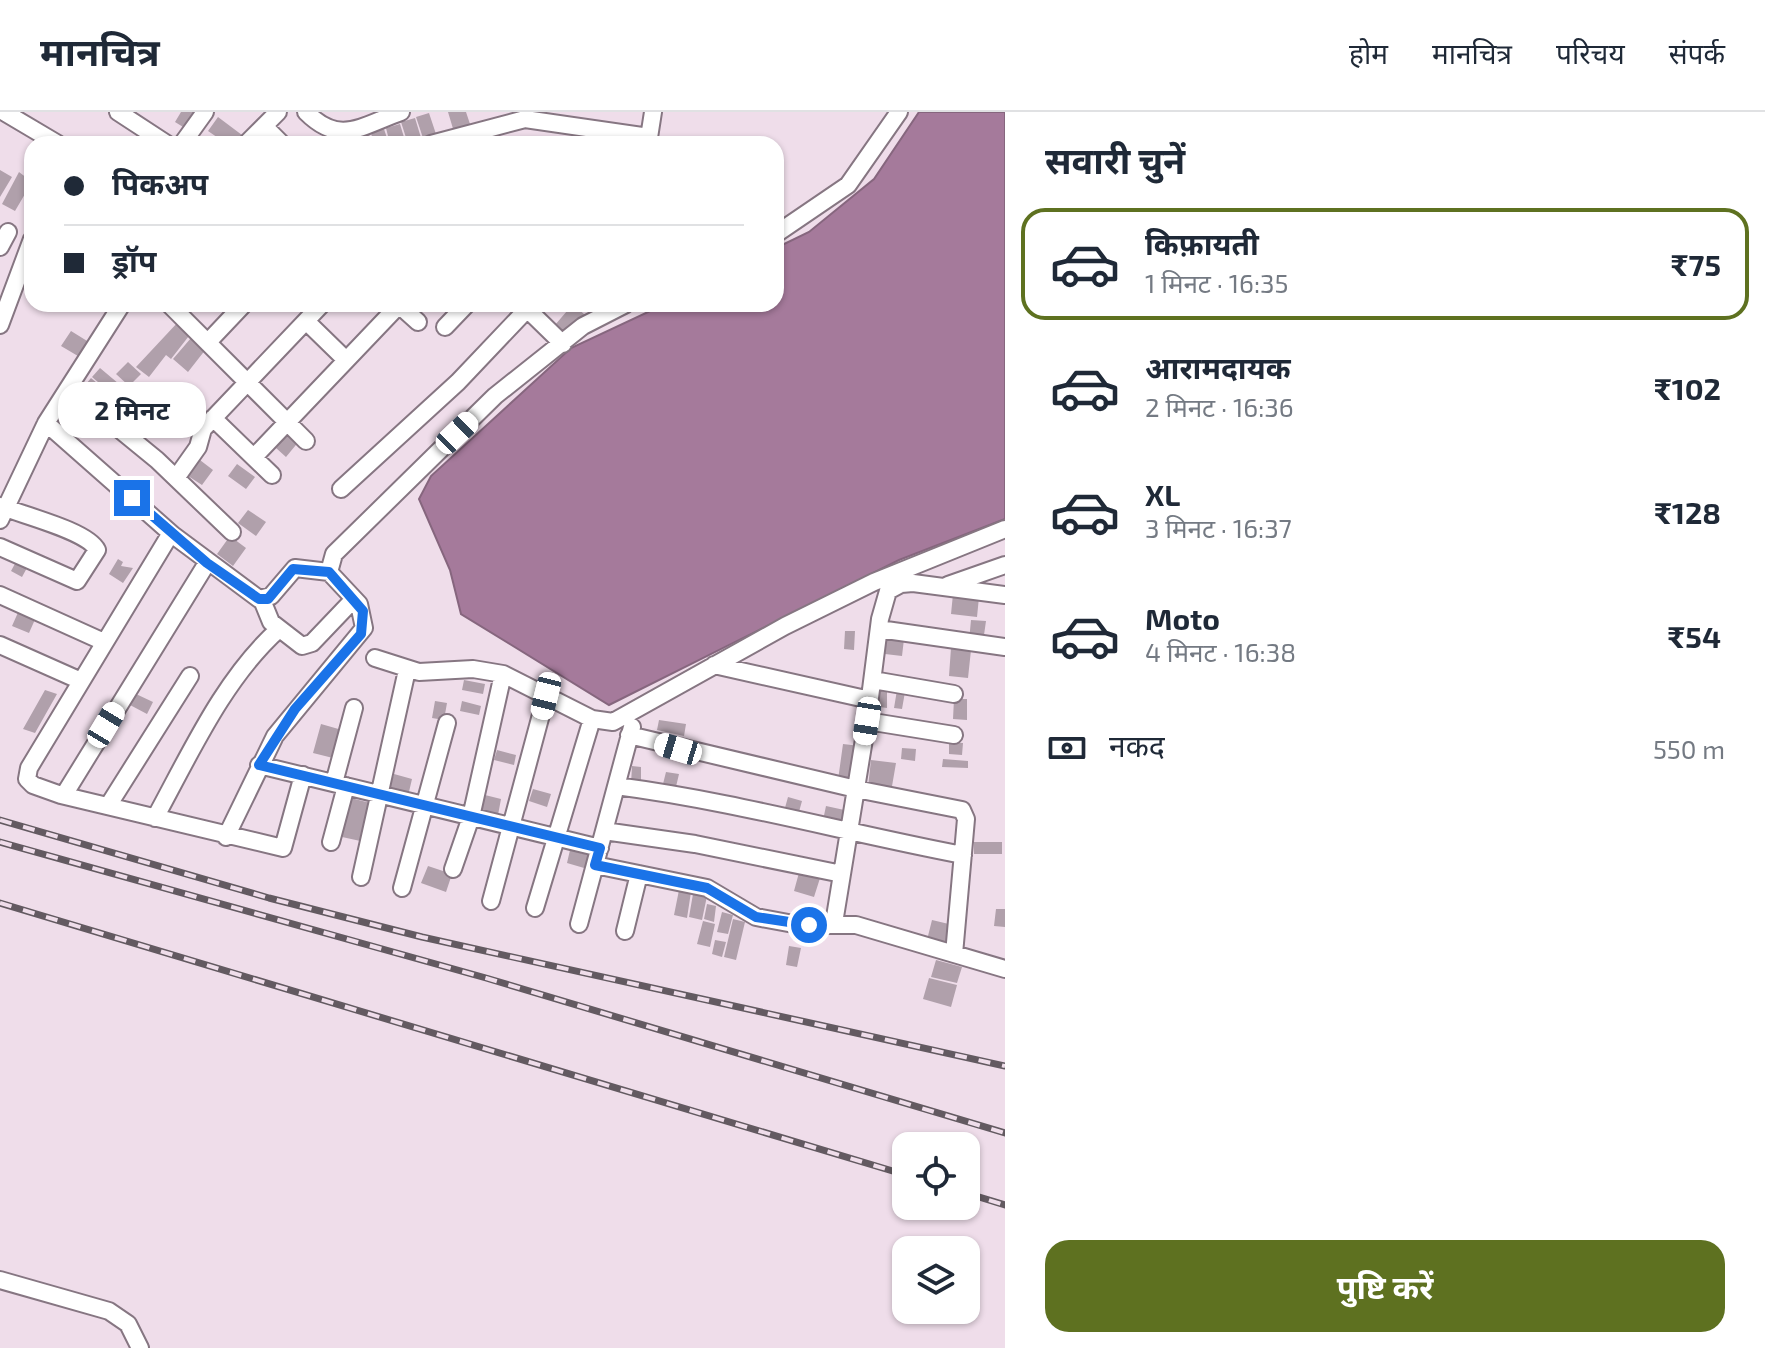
<!DOCTYPE html>
<html lang="hi">
<meta charset="utf-8">
<style>
body{margin:0;font-family:"Exo 2","Noto Sans Devanagari",sans-serif;background:#f2f2f3;color:#1f2937;height:100vh;display:flex;flex-direction:column;font-size:30px;white-space:nowrap}
*{box-sizing:border-box;margin:0}
p{font-size:26px;color:#747a83}
.icon{flex:none;width:44px;height:44px;fill:none;stroke:currentColor;stroke-width:2;stroke-linecap:round;stroke-linejoin:round}
.map{position:relative;flex:1;overflow:hidden}
.side{display:flex;flex-direction:column;background:#fff;width:760px}
.side>*{flex:none}
.hud{position:absolute;left:24px;top:24px;width:760px;height:176px;border-radius:24px;box-shadow:0 2px 6px #0004;display:grid;align-content:center;height:176px;padding:0 40px;background:#fff}
.controls{position:absolute;left:892px;top:1020px;display:grid;gap:16px}
.controls a{display:grid;place-items:center;width:88px;height:88px;border-radius:16px;background:#fff;box-shadow:0 2px 6px #0004;font-size:40px}
.end{position:absolute;width:36px;height:36px;margin:-18px;border:10px solid #1a73e8;background:#fff;box-shadow:0 0 0 4px #fff}
.from{border-radius:50%}
.bubble{position:absolute;height:56px;border-radius:24px;background:#fff;box-shadow:0 2px 6px #0004;font-size:26px;font-weight:700;line-height:56px;text-align:center}
.car{position:absolute;width:24px;height:48px;margin:-24px -12px;border-radius:10px;box-shadow:0 0 6px 2px #0007;background:linear-gradient(#fff 24%,#345 0 40%,#fff 0 76%,#345 0 86%,#fff 0)}
.hud b{display:flex;align-items:center;gap:28px;height:76px;font-size:30px}
.hud b+b{border-top:2px solid #e0e1e3}
.hud i{width:20px;height:20px;background:#1f2937}
ul{padding:0;list-style:none}
li{display:flex;align-items:center;gap:24px;height:112px;margin:0 16px 12px;padding:0 24px;border:4px solid transparent;border-radius:24px}
li div{flex:1}
li b{display:block;font-size:30px}
li em{font-style:normal;font-weight:700}
li.current{border-color:#5e7120}
li>.icon{width:72px;height:72px;stroke-width:1.5}
h2{padding:0 40px;font-size:36px;line-height:96px}
.pay{display:flex;align-items:center;gap:20px;height:88px;padding:0 40px;font-size:30px}
.pay p{margin-inline-start:auto}
.action{display:flex;gap:16px;margin-top:auto;padding:16px 40px}
.action a{flex:1;height:92px;border-radius:24px;background:#5e7120;color:#fff;font-size:32px;font-weight:700;line-height:92px;text-align:center}
header{display:flex;align-items:center;gap:48px;box-sizing:border-box;height:112px;padding:0 40px;background:#fff;border-bottom:2px solid #e0e1e3}
header strong{font-size:38px}
nav{display:flex;gap:44px;margin-inline-start:auto;font-size:28px}
main{display:flex;flex:1;min-height:0}
.map>svg:first-child{display:block}
.water{fill:#a57a9b;stroke:#86667e;stroke-width:2}
.building{fill:#b0a0ab}
.lines{fill:none;stroke-linecap:round;stroke-linejoin:round}
.minor-casing{stroke:#867682;stroke-width:20}
.minor{stroke:#fff;stroke-width:16}
.rail-casing{stroke:#635a61;stroke-width:7}
.rail{stroke:#efddea;stroke-width:4;stroke-dasharray:12;stroke-linecap:butt}
.route{stroke:#1a73e8;stroke-width:10}
</style>
<header>
<strong>मानचित्र</strong>
<nav><a>होम</a><a>मानचित्र</a><a>परिचय</a><a>संपर्क</a></nav>
</header>
<main>
<div class="map">
<svg width="1005" height="1236" viewBox="0 0 1005 1236">
<rect width="100%" height="100%" fill="#efddea"/>
<path class="water" d="M919 0H1005V407L899 448 609 593 461 502 450 458 419 387 431 364 571 236 665 192H776V136L809 120 874 67Z"/>
<path class="building" d="M181 0H196L188 18 175 10Z
M448 0H466L471 15 454 20Z
M429 1 437 25 424 29 416 5Z
M218 5 246 26 241 32H227L208 19Z
M415 6 422 29 408 32 401 10Z
M400 12 406 32H390L386 16Z
M384 17 389 32H374L371 21Z
M369 22 372 32H355L354 26Z
M0 58 12 65 0 85Z
M19 60 32 70 15 99 2 92Z
M573 192 585 203 566 223 555 213Z
M179 209 192 220 171 247 166 243 149 265 136 255Z
M71 219 92 232 83 247 61 234Z
M191 226 206 237 188 260 173 247Z
M128 250 141 262 129 274 116 262Z
M100 256 125 277 117 286 92 265Z
M91 266 115 286 105 298 81 278Z
M130 285 147 300 130 320 113 305Z
M164 285 181 298 166 316 149 303Z
M74 289 91 302 71 326 56 312Z
M290 320 300 328 286 345 276 336Z
M196 345 213 358 202 373 185 362Z
M237 352 255 365 246 377 228 364Z
M248 398 266 410 256 424 238 411Z
M230 424 246 436 233 454 217 442Z
M118 447 123 450 121 454 133 456 123 471 109 462Z
M17 448 28 454 22 465 11 459Z
M953 482 979 485 977 505 951 502Z
M20 496 37 503 29 521 12 514Z
M971 508 986 509 983 530 969 529Z
M845 519H855L854 538 844 537Z
M887 525 904 527 902 544 885 542Z
M951 536 971 538 968 566 949 564Z
M464 568 485 572 483 582 462 578Z
M45 578 57 582 35 621 23 617Z
M880 578H887V596L879 595Z
M897 578 905 580 902 597 894 596Z
M136 582 153 590 147 602 130 593Z
M954 587H967V608L953 607Z
M435 589 447 591 444 608 432 606Z
M462 589 481 594 479 603 460 599Z
M659 608 686 612 684 624 657 618Z
M321 612 342 618 333 646 313 641Z
M949 630 963 631 962 643 949 642Z
M843 632 860 634 855 670 838 668Z
M902 636 916 637 915 649 901 647Z
M497 638 516 643 514 653 494 648Z
M943 647 968 649V656L942 655Z
M871 648 896 651 891 680 868 675Z
M632 654 641 655V672H631Z
M666 660 679 662 675 679 662 676Z
M394 662 412 667 408 684 389 679Z
M533 677 551 682 547 695 529 689Z
M485 683 501 687 498 703 481 699Z
M788 685 802 689 797 707 783 703Z
M351 686 374 692 365 730 342 725Z
M826 694 849 699 845 718 822 713Z
M974 730H1002V742H974Z
M570 738 595 745 591 758 567 751Z
M428 754 452 762 446 780 421 771Z
M800 757 821 763 814 785 794 779Z
M679 778 691 780 687 806 674 803Z
M693 782 707 784 702 808 689 805Z
M707 792 716 794 714 810 704 807Z
M996 797H1005V815L994 814Z
M722 800 733 803 728 822 717 820Z
M733 807 745 810 736 848 724 845Z
M932 808 953 813 952 838 926 832Z
M703 809 715 812 710 835 697 832Z
M715 828 726 830 722 845 712 842Z
M789 834 801 836 797 855 786 853Z
M936 848 962 855 957 871 931 865Z
M929 866 957 873 951 895 923 887Z"/>
<g class="lines">
<g class="minor-casing">
<path id="minor" d="M4 0 58 32
M118 0 167 32
M306 0C340 34 361 14 401 0
M264 14 282 32
M182 32 205 0
M246 32 278 0
M431 32 525 7 649 25
M648 32 653 0
M776 122 848 73 899 0
M0 135 8 120
M169 192 306 329
M398 192 418 210
M522 192 563 232
M306 209 346 248
M0 213 32 127
M445 215 467 192
M208 230 244 192
M69 276 157 348 232 420
M213 306 272 363
M46 311 173 423 259 487 271 484 295 456 329 460
M254 345 399 193
M176 366 198 335 203 317 322 192
M341 377 458 270 532 192
M0 394C22 403 88 419 97 438L77 469 0 435
M0 408 46 311 122 192
M171 421 29 656 27 667 33 673 61 683 283 736 303 663
M948 473 1005 453
M0 483 104 530
M262 488 271 510 302 534 312 531 354 487
M879 517 1005 535
M0 533 81 569
M375 546 419 560 473 557 503 562 592 607 613 610 785 514 874 470 1005 417
M714 553 870 588
M873 568 954 582
M867 609 954 623
M629 623 856 677 962 698 966 707 954 842
M259 653 600 736
M334 671 354 596
M616 674C733 689 847 721 963 743
M64 683 207 451
M108 694 190 564
M155 706C190 642 224 566 279 517
M604 719 695 732 842 762
M226 725 275 624 364 516 359 492 329 460 334 442 495 284 583 214 626 192
M331 730 346 674
M595 753 707 776 756 805 799 813H856L1005 857
M453 757 471 705 503 562
M361 765 407 558
M402 776 447 611
M491 789 546 584
M535 796 592 607
M834 811 867 609 880 507 888 479 901 472 913 471 1005 483
M579 812 632 615
M625 819 639 762
M0 1168 109 1199 128 1212 140 1236"/>
</g>
<use href="#minor" class="minor"/>
<g class="rail-casing">
<path id="rail" d="M0 708 269 786 422 825 1005 954
M0 730 486 866 1005 1021
M0 791 906 1063
M966 1081 1005 1093"/>
</g>
<use href="#rail" class="rail"/>
</g>
<g class="lines">
<path class="route" d="M132 386 207 451 259 487H268L293 457 329 460 363 499 361 522 295 597 259 653 600 736 595 753 707 776 756 805 809 813"/>
</g>
</svg>
<div class="controls">
<a><svg class="icon" aria-label="locate" viewBox="0 0 24 24"><circle cx="12" cy="12" r="6"/><path d="M12 2v4M12 18v4M2 12h4M18 12h4"/></svg></a>
<a><svg class="icon" aria-label="layers" viewBox="0 0 24 24"><path d="M12 4l9 5-9 5-9-5zM3 14l9 5 9-5"/></svg></a>
</div>
<i class="end from" style="left:809px;top:813px"></i>
<i class="end" style="left:132px;top:386px"></i>
<div class="bubble" style="left:58px;top:270px;width:148px">2 मिनट</div>
<i class="car" style="left:457px;top:321px;rotate:46deg"></i>
<i class="car" style="left:546px;top:584px;rotate:194deg"></i>
<i class="car" style="left:867px;top:609px;rotate:189deg"></i>
<i class="car" style="left:106px;top:613px;rotate:31deg"></i>
<i class="car" style="left:678px;top:637px;rotate:287deg"></i>
<div class="hud">
<b><i class="from"></i>पिकअप</b>
<b><i></i>ड्रॉप</b>
</div>
</div>
<section class="side">
<h2>सवारी चुनें</h2>
<ul>
<li class="current"><svg class="icon" aria-label="car" viewBox="0 0 24 24"><path d="M5 17H2v-5l4-1 3-4h7l3 4 3 1v5h-3M9 17h6M6 11h13"/><circle cx="7" cy="17" r="2"/><circle cx="17" cy="17" r="2"/></svg><div><b>किफ़ायती</b><p>1 मिनट · 16:35</p></div><em>₹75</em></li>
<li><svg class="icon" aria-label="car" viewBox="0 0 24 24"><path d="M5 17H2v-5l4-1 3-4h7l3 4 3 1v5h-3M9 17h6M6 11h13"/><circle cx="7" cy="17" r="2"/><circle cx="17" cy="17" r="2"/></svg><div><b>आरामदायक</b><p>2 मिनट · 16:36</p></div><em>₹102</em></li>
<li><svg class="icon" aria-label="car" viewBox="0 0 24 24"><path d="M5 17H2v-5l4-1 3-4h7l3 4 3 1v5h-3M9 17h6M6 11h13"/><circle cx="7" cy="17" r="2"/><circle cx="17" cy="17" r="2"/></svg><div><b>XL</b><p>3 मिनट · 16:37</p></div><em>₹128</em></li>
<li><svg class="icon" aria-label="car" viewBox="0 0 24 24"><path d="M5 17H2v-5l4-1 3-4h7l3 4 3 1v5h-3M9 17h6M6 11h13"/><circle cx="7" cy="17" r="2"/><circle cx="17" cy="17" r="2"/></svg><div><b>Moto</b><p>4 मिनट · 16:38</p></div><em>₹54</em></li>
</ul>
<div class="pay"><svg class="icon" aria-label="cash" viewBox="0 0 24 24"><path d="M3 7h18v10H3z"/><circle cx="12" cy="12" r="2"/></svg>नकद<p>550 m</p></div>
<div class="action"><a>पुष्टि करें</a></div>
</section>
</main>
